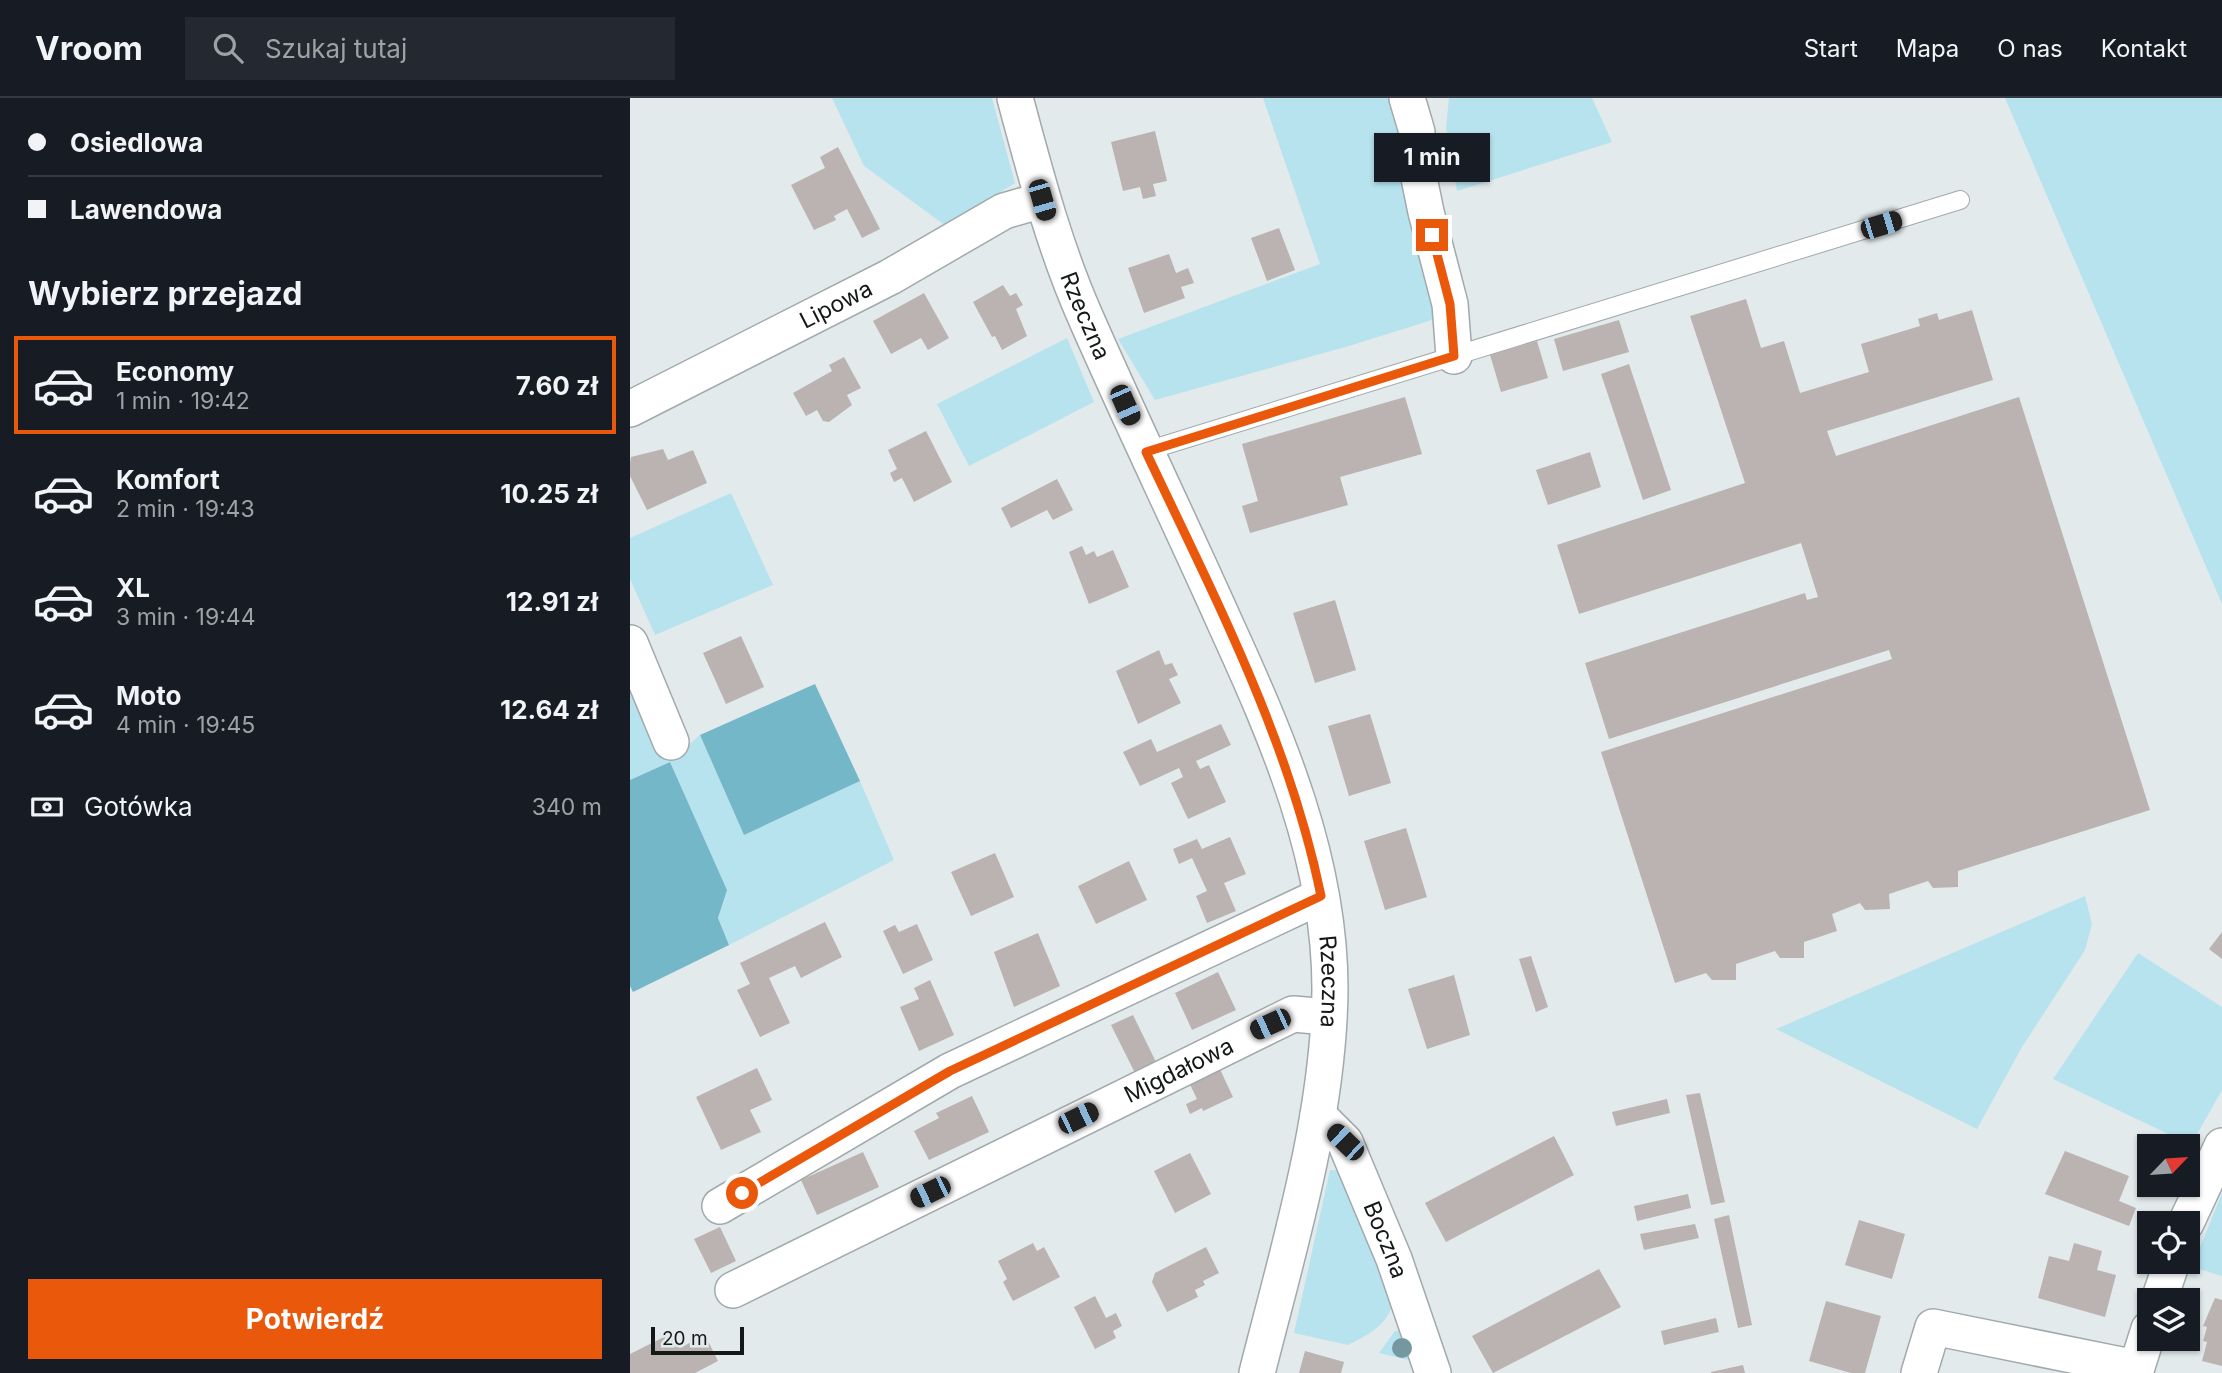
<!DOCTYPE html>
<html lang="pl">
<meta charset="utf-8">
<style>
body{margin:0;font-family:Inter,sans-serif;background:#242831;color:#f1f3f6;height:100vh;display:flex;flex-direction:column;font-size:26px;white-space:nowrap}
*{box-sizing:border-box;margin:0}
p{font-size:23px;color:#9ea1a6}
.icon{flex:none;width:38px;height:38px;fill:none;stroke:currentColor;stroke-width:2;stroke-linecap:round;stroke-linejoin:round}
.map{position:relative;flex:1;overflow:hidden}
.panel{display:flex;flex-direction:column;background:#171b24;width:630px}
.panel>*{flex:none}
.top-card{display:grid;align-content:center;height:154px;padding:0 28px;background:#171b24}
.needle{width:46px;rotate:65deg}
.tools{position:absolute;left:1507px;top:1036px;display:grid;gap:14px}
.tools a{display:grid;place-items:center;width:63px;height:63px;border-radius:0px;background:#171b24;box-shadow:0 2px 5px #0004;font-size:35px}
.scale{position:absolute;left:21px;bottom:18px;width:93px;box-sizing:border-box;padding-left:7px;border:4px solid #151818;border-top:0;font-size:19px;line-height:24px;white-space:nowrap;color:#151818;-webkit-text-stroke:5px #e2eaec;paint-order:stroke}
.end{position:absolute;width:32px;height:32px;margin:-16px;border:9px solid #ea580c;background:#fff;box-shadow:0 0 0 4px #fff}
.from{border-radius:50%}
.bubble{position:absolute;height:49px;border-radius:0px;background:#171b24;box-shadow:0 2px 5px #0004;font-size:23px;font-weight:700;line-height:49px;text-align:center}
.car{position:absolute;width:21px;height:42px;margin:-21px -10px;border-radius:9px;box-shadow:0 0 5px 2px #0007;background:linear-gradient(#222 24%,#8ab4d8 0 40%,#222 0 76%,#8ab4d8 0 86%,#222 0)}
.top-card b{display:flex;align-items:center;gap:24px;height:66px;font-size:26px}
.top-card b+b{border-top:2px solid #363941}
.top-card i{width:18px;height:18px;background:#f1f3f6}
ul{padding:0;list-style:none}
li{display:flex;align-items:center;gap:21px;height:98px;margin:0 14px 10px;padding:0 14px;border:4px solid transparent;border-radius:0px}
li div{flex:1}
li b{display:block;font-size:26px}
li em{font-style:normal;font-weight:700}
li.active{border-color:#ea580c}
li>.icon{width:63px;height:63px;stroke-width:1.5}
h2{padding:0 28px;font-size:32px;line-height:84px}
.pay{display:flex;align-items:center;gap:18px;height:77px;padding:0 28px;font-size:26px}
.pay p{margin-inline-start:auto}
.button{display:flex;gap:14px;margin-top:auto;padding:14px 28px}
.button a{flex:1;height:80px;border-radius:0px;background:#ea580c;color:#fff;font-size:28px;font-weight:700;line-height:80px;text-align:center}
header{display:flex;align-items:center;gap:42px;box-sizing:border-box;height:98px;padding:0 35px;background:#171b24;border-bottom:2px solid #363941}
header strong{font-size:33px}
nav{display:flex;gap:38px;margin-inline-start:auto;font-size:24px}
.search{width:490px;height:63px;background:#242831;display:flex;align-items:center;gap:18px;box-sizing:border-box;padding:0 24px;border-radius:0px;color:#9ea1a6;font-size:26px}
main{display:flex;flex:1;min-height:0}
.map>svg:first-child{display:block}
.green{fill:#b7e3ee}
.forest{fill:#74b7c8}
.building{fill:#bab3b1}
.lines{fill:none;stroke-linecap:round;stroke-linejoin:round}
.service-casing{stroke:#a2a9ab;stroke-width:20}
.minor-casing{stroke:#a2a9ab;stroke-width:38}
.service{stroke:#fff;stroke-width:18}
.minor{stroke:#fff;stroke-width:35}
.tree{fill:#7598a0}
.route{stroke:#ea580c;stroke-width:9}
.labels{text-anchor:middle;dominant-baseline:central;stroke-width:6;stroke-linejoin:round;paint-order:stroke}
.street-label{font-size:23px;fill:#151818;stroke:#e2eaec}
</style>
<header>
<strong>Vroom</strong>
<div class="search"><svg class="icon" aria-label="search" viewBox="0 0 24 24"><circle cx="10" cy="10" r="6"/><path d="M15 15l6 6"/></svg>Szukaj tutaj</div>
<nav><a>Start</a><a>Mapa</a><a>O nas</a><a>Kontakt</a></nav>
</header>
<main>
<section class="panel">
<div class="top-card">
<b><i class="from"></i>Osiedlowa</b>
<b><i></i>Lawendowa</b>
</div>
<h2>Wybierz przejazd</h2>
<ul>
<li class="active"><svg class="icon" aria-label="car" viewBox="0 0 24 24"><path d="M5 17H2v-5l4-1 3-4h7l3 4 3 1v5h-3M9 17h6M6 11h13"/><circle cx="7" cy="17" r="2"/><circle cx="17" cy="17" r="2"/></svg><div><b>Economy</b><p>1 min · 19:42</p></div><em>7.60 zł</em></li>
<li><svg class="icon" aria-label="car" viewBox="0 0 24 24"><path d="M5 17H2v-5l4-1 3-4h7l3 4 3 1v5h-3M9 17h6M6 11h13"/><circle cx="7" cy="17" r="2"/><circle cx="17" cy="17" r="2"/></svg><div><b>Komfort</b><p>2 min · 19:43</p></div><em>10.25 zł</em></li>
<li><svg class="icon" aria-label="car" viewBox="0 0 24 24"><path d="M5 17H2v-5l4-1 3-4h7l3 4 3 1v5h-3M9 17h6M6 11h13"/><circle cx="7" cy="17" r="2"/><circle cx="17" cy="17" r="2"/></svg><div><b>XL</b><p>3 min · 19:44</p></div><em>12.91 zł</em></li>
<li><svg class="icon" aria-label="car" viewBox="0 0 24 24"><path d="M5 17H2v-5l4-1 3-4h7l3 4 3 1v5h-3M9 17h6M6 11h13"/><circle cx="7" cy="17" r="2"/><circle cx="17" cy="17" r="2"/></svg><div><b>Moto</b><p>4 min · 19:45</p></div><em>12.64 zł</em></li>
</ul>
<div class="pay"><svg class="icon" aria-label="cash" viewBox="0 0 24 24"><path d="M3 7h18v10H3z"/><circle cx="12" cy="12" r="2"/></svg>Gotówka<p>340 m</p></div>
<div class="button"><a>Potwierdź</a></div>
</section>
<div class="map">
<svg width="1592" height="1275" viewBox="0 0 1592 1275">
<rect width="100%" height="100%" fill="#e2eaec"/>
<path class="green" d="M202 0H362L385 85 316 128 234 68Z
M633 0H791L805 221 719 248 525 302 488 241 690 166Z
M819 0H962L982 44 827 93 816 30Z
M1375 0H1592V506Z
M437 240 464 304 339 368 307 306Z
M101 395 143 487 25 537 0 481V440Z
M0 573 40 663 70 637 114 737 230 683 264 762 99 847 88 820 97 792 40 664 0 682Z
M1455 798 1462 826 1455 852 1392 949 1347 1031 1146 931Z
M1508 855 1592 909V992L1561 1047 1423 981Z
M700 1072H719C729 1099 770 1189 760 1213 752 1231 733 1239 718 1247L664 1235Z
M1592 1095V1178L1562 1169Z
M775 1232 783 1263 749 1255 765 1233Z"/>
<path class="forest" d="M185 586 230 683 114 737 70 637Z
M40 664 97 792 88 820 99 847 3 894 0 888V682Z"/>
<path class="building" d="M525 33 537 83 523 86 526 98 513 101 510 89 493 93 481 44Z
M208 49 250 131 232 140 217 111 204 118 206 122 184 132 161 87 195 70 190 59Z
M649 130 665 172 637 183 621 140Z
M539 156 546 175 558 170 564 185 551 189 555 200 514 215 498 170Z
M373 187 380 198 386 195 393 207 386 211 397 238 372 252 365 238 362 239 343 204Z
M294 195 319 240 298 252 291 240 261 256 243 223Z
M1116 201 1131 250 1154 243 1170 295 1239 274 1231 246 1290 228 1288 221 1307 215 1309 222 1342 212 1363 282 1197 333 1206 358 1389 299 1520 712 1328 773V789L1303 790 1298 783 1259 796 1260 811 1235 812 1230 805 1202 816 1207 833 1174 844V860H1150L1145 853 1106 866V882H1082L1076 875 1045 885 971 654 1262 561 1259 552 979 641 955 565 1175 495 1177 502 1188 499 1171 445 949 516 927 447 1115 385 1060 218Z
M989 222 999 254 933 273 924 241Z
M907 243 918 280 871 294 860 257Z
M214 259 231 290 217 297 222 307 199 324 193 323 187 312 176 318 163 295 202 273 199 267Z
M999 266 1041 392 1013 402 971 276Z
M775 299 792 356 710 379 718 407 620 435 612 408 628 403 612 346Z
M296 333 322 384 284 404 272 380 264 384 260 375 267 371 258 352Z
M33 351 38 362 63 352 77 385 17 412 0 378V365L1 359Z
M960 354 971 389 918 407 906 372Z
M427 381 443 412 423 422 417 412 381 430 371 410Z
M452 448 456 457 464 453 467 459 483 452 499 489 459 506 439 454Z
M705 502 726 572 685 585 663 515Z
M111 538 134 589 96 606 73 555Z
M529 552 535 567 542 565 548 577 539 581 551 605 508 626 486 573Z
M740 616 761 685 719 698 698 628Z
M591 626 601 647 566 663 570 671 579 667 596 704 558 721 541 685 553 679 549 670 510 688 493 654 521 641 527 654Z
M776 730 797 799 755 812 734 743Z
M600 739 616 776 594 785 606 813 577 825 566 798 577 793 562 760 549 766 543 751 567 741 572 751Z
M365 755 384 799 341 818 321 774Z
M499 763 517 802 466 826 448 788Z
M195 824 212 859 171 880 165 868 139 880 160 925 130 939 107 892 120 886 110 865Z
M287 826 303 862 273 876 253 833 265 827 269 834Z
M1592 834V861L1579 851Z
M408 835 430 888 384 909 364 854Z
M901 858 918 909 906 914 889 861Z
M588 874 606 912 562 932 545 895Z
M824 877 840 937 797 951 778 891Z
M300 882 324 937 289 953 270 909 289 901 284 890Z
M503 917 527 966 506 977 481 927Z
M587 965 603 999 573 1013 572 1010 560 1016 556 1006 567 1001 557 980Z
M127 970 142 1002 120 1012 131 1034 91 1052 66 999Z
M1070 995 1095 1104 1081 1107 1056 997Z
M342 998 359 1034 299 1062 284 1033 309 1020 306 1015Z
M1037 1001 1040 1015 986 1028 982 1014Z
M924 1038 944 1077 816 1144 795 1105Z
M1435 1053 1499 1078 1489 1103 1506 1110 1499 1128 1415 1096Z
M233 1054 249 1089 187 1117 171 1082Z
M560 1055 581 1096 545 1115 524 1073Z
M1058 1096 1061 1110 1007 1123 1004 1108Z
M1099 1117 1122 1227 1108 1230 1084 1121Z
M1229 1122 1275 1136 1262 1181 1215 1167Z
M1065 1126 1069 1140 1014 1152 1010 1136Z
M90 1129 106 1163 81 1175 64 1141Z
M403 1145 407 1153 414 1149 430 1179 383 1203 373 1184 377 1181 368 1163Z
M1444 1145 1472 1153 1467 1172 1486 1177 1475 1219 1408 1200 1419 1158 1439 1163Z
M576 1149 589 1175 573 1183 575 1187 565 1192 568 1199 537 1214 522 1184 525 1175Z
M969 1171 991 1209 863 1275 842 1238Z
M465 1198 476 1220 486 1215 492 1228 483 1233 486 1240 465 1251 444 1209Z
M1585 1200 1592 1202V1268L1572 1263 1577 1244 1573 1243 1577 1229 1573 1228Z
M1196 1203 1251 1218 1235 1275H1221L1179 1263Z
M1086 1220 1089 1234 1034 1247 1031 1233Z
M42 1235 50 1250 75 1237 88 1263 65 1275H0V1256Z
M675 1253 714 1264 711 1275H669Z
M1113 1267 1115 1275H1081V1274Z"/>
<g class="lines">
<g class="service-casing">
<path id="service" d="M516 353 1330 102"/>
</g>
<g class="minor-casing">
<g id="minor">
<path id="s1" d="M385 0C405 74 424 148 455 218 500 321 549 422 595 525 648 641 700 761 700 891 699 1019 658 1152 627 1275"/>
<path d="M777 0 787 34V70L796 114 820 206 824 258"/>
<path id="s2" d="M0 311 260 179 374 113 413 102"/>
<path d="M0 545 41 644"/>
<path id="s3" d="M688 1017 715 1044 764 1161 803 1275"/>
<path d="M90 1108 320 973 691 798"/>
<path d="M1556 1125 1592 1048"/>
<path id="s4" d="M103 1192 663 916 698 919"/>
<path d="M1529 1202 1542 1164"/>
<path d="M1289 1275 1303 1229 1506 1270"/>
<path d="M1505 1275 1519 1231"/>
</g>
</g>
<use href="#service" class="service"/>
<use href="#minor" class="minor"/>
</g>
<circle class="tree" cx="772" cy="1250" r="10"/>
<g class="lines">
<path class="route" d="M112 1095 320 973 691 798C659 641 584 498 516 354L824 258 820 206 802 137"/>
</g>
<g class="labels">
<g class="street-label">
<text stroke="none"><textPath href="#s2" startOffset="231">Lipowa</textPath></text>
<text stroke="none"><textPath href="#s1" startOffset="229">Rzeczna</textPath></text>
<text stroke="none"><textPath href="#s1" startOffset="943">Rzeczna</textPath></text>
<text stroke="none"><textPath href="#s4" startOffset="497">Migdałowa</textPath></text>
<text stroke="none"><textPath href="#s3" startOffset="144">Boczna</textPath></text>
</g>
</g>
</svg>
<div class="tools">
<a><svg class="needle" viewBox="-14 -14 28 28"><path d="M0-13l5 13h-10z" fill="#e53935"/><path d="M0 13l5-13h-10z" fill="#9ea1a6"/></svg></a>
<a><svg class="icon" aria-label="locate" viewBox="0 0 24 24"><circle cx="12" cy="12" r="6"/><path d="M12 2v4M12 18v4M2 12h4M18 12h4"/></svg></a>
<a><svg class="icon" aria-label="layers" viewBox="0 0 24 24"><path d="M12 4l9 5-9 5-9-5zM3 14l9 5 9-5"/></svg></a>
</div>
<div class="scale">20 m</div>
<i class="end from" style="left:112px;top:1095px"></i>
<i class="end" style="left:802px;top:137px"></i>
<div class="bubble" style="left:744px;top:35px;width:116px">1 min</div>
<i class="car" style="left:412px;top:102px;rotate:164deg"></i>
<i class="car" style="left:1251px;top:127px;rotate:73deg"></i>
<i class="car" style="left:495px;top:307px;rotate:156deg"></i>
<i class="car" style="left:640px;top:926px;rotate:245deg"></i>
<i class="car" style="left:448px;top:1020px;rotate:64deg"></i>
<i class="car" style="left:715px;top:1044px;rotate:314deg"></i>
<i class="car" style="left:300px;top:1094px;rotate:244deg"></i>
</div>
</main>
